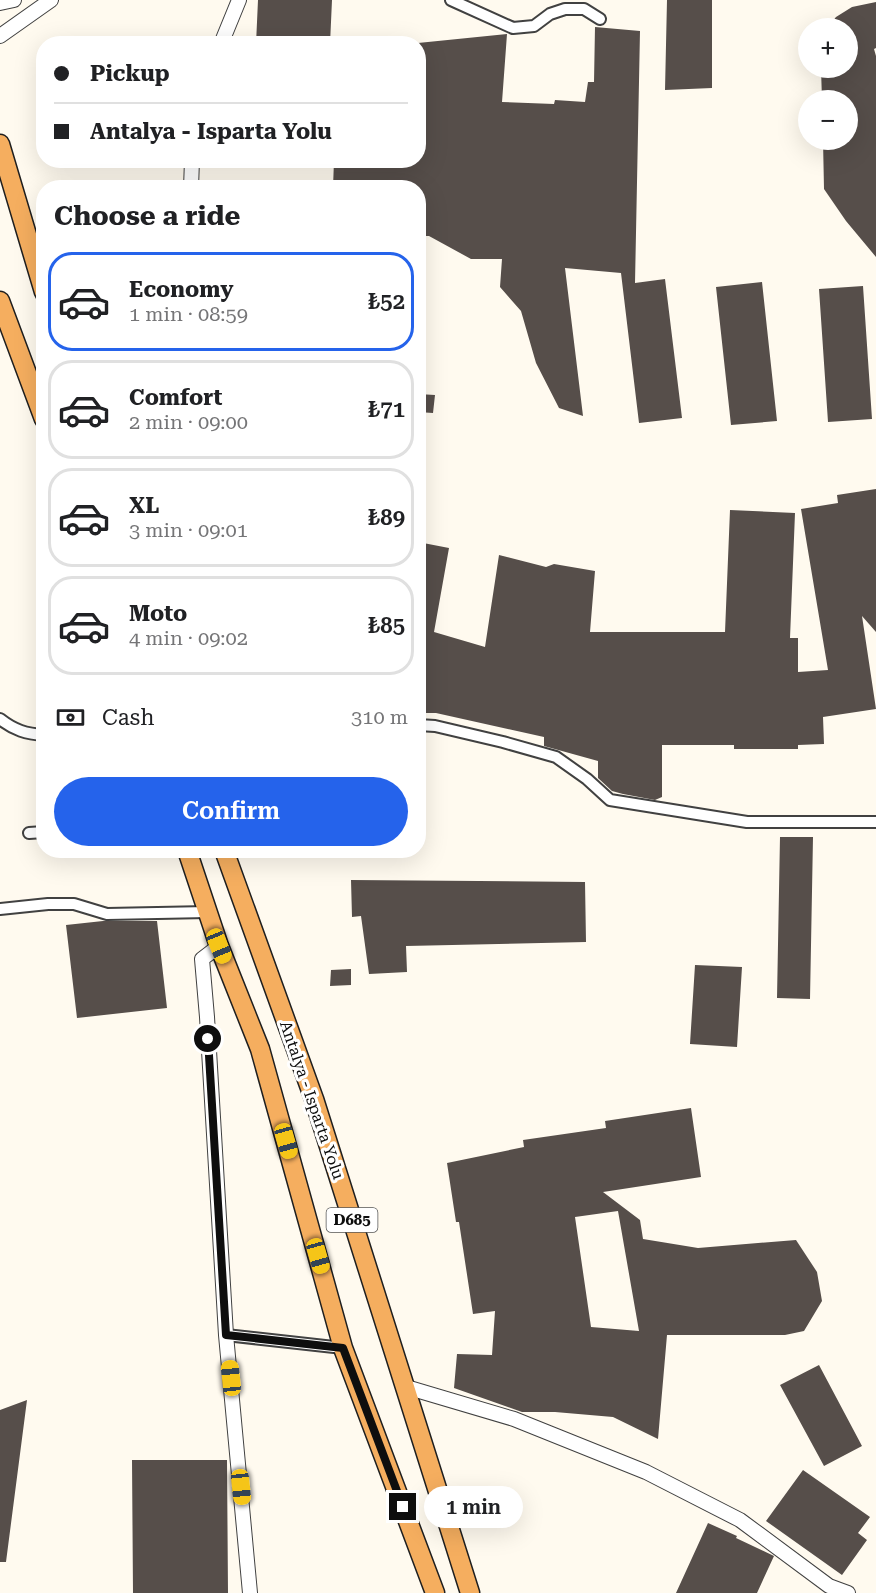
<!DOCTYPE html>
<meta charset="utf-8">
<style>
body{margin:0;font-family:"Roboto Serif",serif;background:#f2f2f2;color:#202124;height:100vh;display:flex;flex-direction:column;font-size:22px;white-space:nowrap}
*{box-sizing:border-box;margin:0}
p{font-size:20px;color:#757577}
.icon{flex:none;width:33px;height:33px;fill:none;stroke:currentColor;stroke-width:2;stroke-linecap:round;stroke-linejoin:round}
.map{position:relative;flex:1;overflow:hidden}
.side{position:absolute;left:36px;top:180px;width:390px;height:678px;display:flex;flex-direction:column;background:#fff;border-radius:24px;box-shadow:0 6px 24px #0002}
.side>*{flex:none}
.top-card{position:absolute;left:36px;top:36px;width:390px;height:132px;border-radius:24px;box-shadow:0 6px 24px #0002;display:grid;align-content:center;height:132px;padding:0 18px;background:#fff}
.tools{position:absolute;left:798px;top:18px;display:grid;gap:12px}
.tools a{display:grid;place-items:center;width:60px;height:60px;border-radius:50%;background:#fff;box-shadow:0 6px 24px #0002;font-size:30px}
.end{position:absolute;width:27px;height:27px;margin:-14px;border:8px solid #0e0e0e;background:#fff;box-shadow:0 0 0 3px #fff}
.from{border-radius:50%}
.bubble{position:absolute;height:42px;border-radius:21px;background:#fff;box-shadow:0 6px 24px #0002;font-size:20px;font-weight:600;line-height:42px;text-align:center}
.car{position:absolute;width:18px;height:36px;margin:-18px -9px;border-radius:8px;box-shadow:0 0 4px 2px #0007;background:linear-gradient(#f5c518 24%,#345 0 40%,#f5c518 0 76%,#345 0 86%,#f5c518 0)}
.top-card b{display:flex;align-items:center;gap:21px;height:57px;font-size:22px}
.top-card b+b{border-top:2px solid #e0e0e0}
.top-card i{width:15px;height:15px;background:#202124}
ul{padding:0;list-style:none}
li{display:flex;align-items:center;gap:18px;height:99px;margin:0 12px 9px;padding:0 6px;border:3px solid #e0e0e0;border-radius:24px}
li div{flex:1}
li b{display:block;font-size:22px}
li em{font-style:normal;font-weight:600}
li.selected{border-color:#2563eb}
li>.icon{width:54px;height:54px;stroke-width:1.5}
h2{padding:0 18px;font-size:27px;line-height:72px}
.pay{display:flex;align-items:center;gap:15px;height:66px;padding:0 18px;font-size:22px}
.pay p{margin-inline-start:auto}
.button{display:flex;gap:12px;margin-top:auto;padding:12px 18px}
.button a{flex:1;height:69px;border-radius:36px;background:#2563eb;color:#fff;font-size:24px;font-weight:600;line-height:69px;text-align:center}
.map>svg:first-child{display:block}
.building{fill:#564e4a;fill-rule:evenodd}
.lines{fill:none;stroke-linecap:round;stroke-linejoin:round}
.minor-casing{stroke:#414141;stroke-width:14}
.tertiary-casing{stroke:#414141;stroke-width:16}
.trunk-casing{stroke:#1f1f1f;stroke-width:21}
.minor{stroke:#fff;stroke-width:10}
.tertiary{stroke:#fff;stroke-width:14}
.trunk{stroke:#f5ae5f;stroke-width:18}
.route{stroke:#0e0e0e;stroke-width:8}
.labels{text-anchor:middle;dominant-baseline:central;stroke-width:6;stroke-linejoin:round;paint-order:stroke}
.shield{fill:#fff;stroke:#565656;stroke-width:1.5}
.shield-label{font-size:15px;font-weight:bold;fill:#0e0e0e}
.street-label{font-size:16px;fill:#0e0e0e;stroke:#fff}
</style>
<div class="map">
<svg width="876" height="1593" viewBox="0 0 876 1593">
<rect width="100%" height="100%" fill="#fffaef"/>
<path class="building" d="M258 0H332L330 44H256Z
M667 0H712V88L665 90Z
M876 2V48L874 49 876 56V257L846 221 824 189 823 140H848V100H822L821 68H848V28H827L836 17 852 7Z
M595 27 640 31 635 283 665 279 682 418 639 423 621 273 565 268 583 416 559 408 536 363 521 311 500 287 502 259H471L429 236H418V188H333L334 160H418V43L507 34 502 102 554 104 555 100 585 102 588 82H594Z
M762 282 777 421 731 425 716 287Z
M863 286 872 419 828 422 819 289Z
M418 394 435 395 433 413 418 412Z
M876 489V632L862 616 876 709 823 717 824 744 798 745V749H734V745H662V797L655 800 623 794 612 791 598 778V761L544 746V737L436 713H418V542L449 548 434 632 485 647 499 555 546 567 554 564 595 571 590 632H725L730 510 795 513 790 638H798V672L828 670 801 509 838 503 837 495Z
M780 837H813L810 999 777 998Z
M351 880 585 882 586 942 406 946 407 972 369 974 361 916 352 917Z
M103 921H157L167 1008 77 1018 66 925Z
M695 965 742 967 737 1047 690 1044Z
M351 969V985L330 986 331 970Z
M691 1108 701 1177 603 1192 640 1220 643 1239 698 1248 796 1240 817 1272 822 1301 804 1331 785 1335H667L658 1439 613 1417 555 1412H522L454 1388 457 1354 492 1355 495 1311 473 1314 459 1222H456L447 1163 524 1147 523 1140 606 1128 605 1121ZM618 1211 639 1331 591 1327 575 1217Z
M819 1365 862 1446 824 1466 780 1385Z
M27 1400 6 1562H0V1410Z
M132 1460H227L228 1593H133Z
M803 1470 870 1517 858 1533 867 1540 842 1575 766 1521Z
M708 1523 737 1536 736 1538 774 1556 757 1593H676Z"/>
<g class="lines">
<g class="minor-casing">
<path id="minor" d="M451 0 513 28 534 26 550 14 565 9H584L600 19
M0 719C14 730 26 734 44 735
M418 725 435 726 503 742 556 757 587 779 610 800 747 822H876
M29 833 44 832
M0 909 48 904H74L107 914 208 912
M226 1335 343 1348"/>
</g>
<g class="tertiary-casing">
<path id="tertiary" d="M0 3 14 0
M0 36 51 0
M221 44 239 0
M191 188 192 160
M219 946 202 959 207 1017 226 1335 250 1593
M406 1387 514 1419 646 1472 740 1520 829 1586 848 1593"/>
</g>
<g class="trunk-casing">
<path id="trunk" d="M0 144 44 292
M0 301 44 419
M187 850 219 946 260 1049 343 1348 435 1593
M224 850 314 1099 470 1593"/>
</g>
<use href="#minor" class="minor"/>
<use href="#tertiary" class="tertiary"/>
<use href="#trunk" class="trunk"/>
</g>
<g class="lines">
<path class="route" d="M208 1039 226 1335 343 1348 403 1507"/>
</g>
<g class="labels">
<rect class="shield" x="326.5" y="1208" width="51" height="24" rx="4.5"/>
<g class="shield-label">
<text x="352" y="1220">D685</text>
</g>
<g class="street-label">
<text transform="translate(312 1100) rotate(71)">Antalya - Isparta Yolu</text>
</g>
</g>
</svg>
<div class="tools">
<a>+</a>
<a>−</a>
</div>
<i class="end from" style="left:208px;top:1039px"></i>
<i class="end" style="left:403px;top:1507px"></i>
<div class="bubble" style="left:424px;top:1486px;width:99px">1 min</div>
<i class="car" style="left:219px;top:946px;rotate:158deg"></i>
<i class="car" style="left:286px;top:1141px;rotate:164deg"></i>
<i class="car" style="left:318px;top:1256px;rotate:164deg"></i>
<i class="car" style="left:231px;top:1378px;rotate:354deg"></i>
<i class="car" style="left:241px;top:1487px;rotate:174deg"></i>
<div class="top-card">
<b><i class="from"></i>Pickup</b>
<b><i></i>Antalya - Isparta Yolu</b>
</div>
<section class="side">
<h2>Choose a ride</h2>
<ul>
<li class="selected"><svg class="icon" aria-label="car" viewBox="0 0 24 24"><path d="M5 17H2v-5l4-1 3-4h7l3 4 3 1v5h-3M9 17h6M6 11h13"/><circle cx="7" cy="17" r="2"/><circle cx="17" cy="17" r="2"/></svg><div><b>Economy</b><p>1 min · 08:59</p></div><em>₺52</em></li>
<li><svg class="icon" aria-label="car" viewBox="0 0 24 24"><path d="M5 17H2v-5l4-1 3-4h7l3 4 3 1v5h-3M9 17h6M6 11h13"/><circle cx="7" cy="17" r="2"/><circle cx="17" cy="17" r="2"/></svg><div><b>Comfort</b><p>2 min · 09:00</p></div><em>₺71</em></li>
<li><svg class="icon" aria-label="car" viewBox="0 0 24 24"><path d="M5 17H2v-5l4-1 3-4h7l3 4 3 1v5h-3M9 17h6M6 11h13"/><circle cx="7" cy="17" r="2"/><circle cx="17" cy="17" r="2"/></svg><div><b>XL</b><p>3 min · 09:01</p></div><em>₺89</em></li>
<li><svg class="icon" aria-label="car" viewBox="0 0 24 24"><path d="M5 17H2v-5l4-1 3-4h7l3 4 3 1v5h-3M9 17h6M6 11h13"/><circle cx="7" cy="17" r="2"/><circle cx="17" cy="17" r="2"/></svg><div><b>Moto</b><p>4 min · 09:02</p></div><em>₺85</em></li>
</ul>
<div class="pay"><svg class="icon" aria-label="cash" viewBox="0 0 24 24"><path d="M3 7h18v10H3z"/><circle cx="12" cy="12" r="2"/></svg>Cash<p>310 m</p></div>
<div class="button"><a>Confirm</a></div>
</section>
</div>
